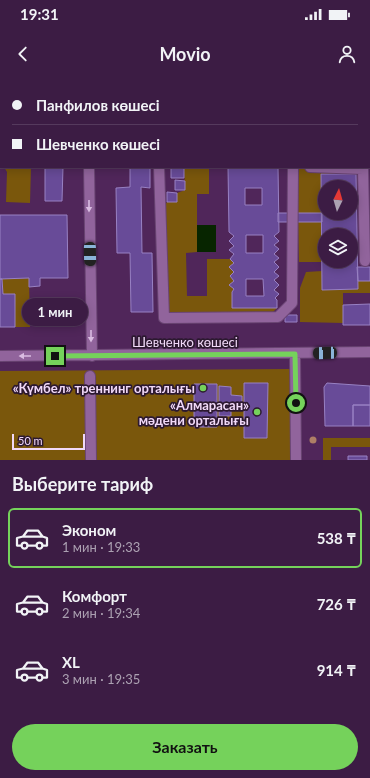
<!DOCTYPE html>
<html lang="ru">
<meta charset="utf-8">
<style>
body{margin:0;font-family:Lato,sans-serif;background:#47294f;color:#f1f3f6;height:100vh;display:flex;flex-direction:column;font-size:15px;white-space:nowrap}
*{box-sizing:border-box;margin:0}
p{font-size:13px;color:#aca1b2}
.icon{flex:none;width:22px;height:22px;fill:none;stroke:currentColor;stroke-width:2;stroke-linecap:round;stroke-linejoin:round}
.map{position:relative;height:380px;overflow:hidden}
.panel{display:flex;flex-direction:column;background:#3c1c44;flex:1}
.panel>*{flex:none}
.guide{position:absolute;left:0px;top:0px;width:370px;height:88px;box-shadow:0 2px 10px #0003,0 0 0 1px #553a5d;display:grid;align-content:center;height:88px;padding:0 12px;background:#3c1c44}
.needle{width:26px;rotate:5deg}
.fabs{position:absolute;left:318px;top:100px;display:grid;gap:8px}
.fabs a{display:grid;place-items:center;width:40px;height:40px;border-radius:50%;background:#3c1c44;box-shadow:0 2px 10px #0003,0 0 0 1px #553a5d;font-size:20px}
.scale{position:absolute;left:12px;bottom:10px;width:73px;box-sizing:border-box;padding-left:4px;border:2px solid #f1d9f8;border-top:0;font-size:11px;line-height:14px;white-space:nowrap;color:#f1d9f8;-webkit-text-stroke:3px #2c1930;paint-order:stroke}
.end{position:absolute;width:18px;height:18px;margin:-9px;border:5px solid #75d25b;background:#111;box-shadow:0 0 0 2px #111}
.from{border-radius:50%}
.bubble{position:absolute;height:28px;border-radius:14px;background:#3c1c44;box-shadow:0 2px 10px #0003,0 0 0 1px #553a5d;font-size:13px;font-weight:700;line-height:28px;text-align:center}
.car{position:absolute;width:12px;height:24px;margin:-12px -6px;border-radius:5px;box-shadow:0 0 3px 1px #0007;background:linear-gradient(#222 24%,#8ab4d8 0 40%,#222 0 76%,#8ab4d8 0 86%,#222 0)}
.guide b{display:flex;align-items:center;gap:14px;height:38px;font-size:15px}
.guide b+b{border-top:1px solid #553a5d}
.guide i{width:10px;height:10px;background:#f1f3f6}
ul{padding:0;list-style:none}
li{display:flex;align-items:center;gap:12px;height:60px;margin:0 8px 6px;padding:0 4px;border:2px solid transparent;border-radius:6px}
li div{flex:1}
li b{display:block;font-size:15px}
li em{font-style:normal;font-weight:700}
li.current{border-color:#75d25b}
li>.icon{width:36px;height:36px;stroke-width:1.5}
h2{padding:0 12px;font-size:18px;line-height:48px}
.cta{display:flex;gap:8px;margin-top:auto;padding:8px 12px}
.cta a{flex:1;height:46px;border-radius:24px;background:#75d25b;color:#111;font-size:16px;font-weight:700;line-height:46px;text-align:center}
.status{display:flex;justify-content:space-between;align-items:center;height:28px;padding:0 20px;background:#3c1c44;direction:ltr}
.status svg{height:11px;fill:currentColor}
header{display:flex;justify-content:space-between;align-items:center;height:52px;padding:0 12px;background:#3c1c44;font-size:18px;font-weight:700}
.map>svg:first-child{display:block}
.green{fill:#7a570c}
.water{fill:#072500}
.building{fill:#684b98;stroke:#9881c3;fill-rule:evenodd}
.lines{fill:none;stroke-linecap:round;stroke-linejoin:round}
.minor-casing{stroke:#694472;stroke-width:12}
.minor{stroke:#91649c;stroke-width:10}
.tree{fill:#ae7f66}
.oneway{fill:#d9bce1}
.route{stroke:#75d25b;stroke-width:5}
.poi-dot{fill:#75d25b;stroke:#2c1930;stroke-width:1.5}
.labels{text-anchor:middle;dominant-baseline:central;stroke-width:3.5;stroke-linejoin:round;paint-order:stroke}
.street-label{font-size:13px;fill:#f1d9f8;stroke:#2c1930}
.poi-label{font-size:13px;font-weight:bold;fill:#f1d9f8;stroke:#2c1930;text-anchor:end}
</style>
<div class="status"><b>19:31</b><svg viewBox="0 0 49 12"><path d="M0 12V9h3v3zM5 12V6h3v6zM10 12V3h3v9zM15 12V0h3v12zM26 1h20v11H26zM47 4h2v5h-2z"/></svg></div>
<header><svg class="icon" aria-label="back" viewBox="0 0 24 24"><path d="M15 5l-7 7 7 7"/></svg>Movio<svg class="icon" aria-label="person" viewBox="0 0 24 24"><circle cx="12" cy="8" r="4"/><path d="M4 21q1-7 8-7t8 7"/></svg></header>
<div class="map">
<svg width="370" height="380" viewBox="0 0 370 380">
<rect width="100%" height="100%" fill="#50265a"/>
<path class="green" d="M100 0H289V1H100Z
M4 87H31L30 123 6 122 7 92Z
M170 87H209V114H197V172L186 173 187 216H207V179H230L234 183 229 187 234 192 230 196 234 201 230 205 234 209 232 212V228H277L272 233 169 234 164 127 167 122H177V113L185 110C185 102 184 96 184 88Z
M298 87H356V94H321L322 133H298Z
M298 142H322V182H299Z
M322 191 323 210 357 209 358 201H370V213H343V243L300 242V208L306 192Z
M29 198 30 247H15V214H3L2 199Z
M291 289 293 380H0V291Z
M323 358H370V367H331V380H323Z"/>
<path class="water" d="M197 145H216V172H197Z
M38 222H56V242H38Z"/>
<path class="building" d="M369 21H370V41H369Z
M0 30H1V49H0Z
M45 87H63L62 121H45Z
M130 87H150V108L141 107 142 173H152L153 232H131L130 173H117L116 108 130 107Z
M228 87H278L279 152 274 156 279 161 274 165 279 169 274 174 279 178 274 182 279 187 274 192 279 196 274 200 279 205 274 210 279 214 275 218 277 220V228H232V212L234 209 229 205 234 201 230 196 234 192 229 187 234 183 230 179 234 174 229 170 234 166 229 161 234 156 229 152ZM245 108H262V125H245ZM246 155H263V173H246ZM246 199H263L264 216H246Z
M171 88H184V98H171Z
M321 94H356L358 209 322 210ZM325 107H351V133H325ZM325 155H351V181H325Z
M175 100 185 101V110H175Z
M167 112 177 113V122H167Z
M278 133H322V142H278Z
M0 135H67L68 198H40V206L29 207V198L0 199Z
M357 187H370V201H358Z
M0 199H2L3 214H15V247H0Z
M370 224V245H343V225Z
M285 235H297V242H285Z
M244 303H268L267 358H244Z
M327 303 370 306V325H353V346H325L324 307Z
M194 304H217V347H194Z
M219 306 231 307V315L242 316V329L231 328V336H219Z
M353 325H370V346H353Z
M348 376H367V380H348Z"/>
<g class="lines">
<g class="minor-casing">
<path id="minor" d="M27 0 68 1
M96 0V1
M306 1V0
M89 87 92 276
M159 87 164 238 278 237 292 223 293 87
M310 87 363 89 365 181
M295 274 296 380
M0 276 370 272
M90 296 91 380"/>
</g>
<use href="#minor" class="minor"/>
</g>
<circle class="tree" cx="313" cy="360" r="3.5"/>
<defs><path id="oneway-solid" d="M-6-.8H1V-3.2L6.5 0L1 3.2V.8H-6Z"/></defs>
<g class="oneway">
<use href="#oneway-solid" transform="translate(89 126) rotate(90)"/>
<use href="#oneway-solid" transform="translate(91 256) rotate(90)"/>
<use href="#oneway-solid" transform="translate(25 276) rotate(180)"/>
</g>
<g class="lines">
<path class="route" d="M55 276 295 274 296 323"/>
</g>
<g class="poi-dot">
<circle cx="203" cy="308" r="4"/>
<circle cx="257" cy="332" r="4"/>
</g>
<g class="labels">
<g class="street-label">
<text x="185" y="262">Шевченко көшесі</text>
</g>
<g class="poi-label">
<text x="195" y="308">«Күмбел» треннинг орталығы</text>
<text x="249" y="325">«Алмарасан»<tspan x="249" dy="15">мәдени орталығы</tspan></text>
</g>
</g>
</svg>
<div class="fabs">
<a><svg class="needle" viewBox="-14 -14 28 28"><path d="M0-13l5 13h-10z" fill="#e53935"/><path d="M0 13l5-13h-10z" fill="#aca1b2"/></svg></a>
<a><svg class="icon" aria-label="layers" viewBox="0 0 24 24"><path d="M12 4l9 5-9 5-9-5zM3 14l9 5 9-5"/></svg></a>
</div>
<div class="scale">50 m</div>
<i class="end from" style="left:296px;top:323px"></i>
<i class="end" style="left:55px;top:276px"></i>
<div class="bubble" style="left:22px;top:218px;width:66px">1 мин</div>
<i class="car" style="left:90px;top:174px;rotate:179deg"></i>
<i class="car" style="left:325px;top:273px;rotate:268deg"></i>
<div class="guide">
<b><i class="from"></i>Панфилов көшесі</b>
<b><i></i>Шевченко көшесі</b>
</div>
</div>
<section class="panel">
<h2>Выберите тариф</h2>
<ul>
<li class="current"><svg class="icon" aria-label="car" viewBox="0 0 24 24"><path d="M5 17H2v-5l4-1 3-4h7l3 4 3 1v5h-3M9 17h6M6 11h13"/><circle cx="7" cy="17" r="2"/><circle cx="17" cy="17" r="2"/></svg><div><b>Эконом</b><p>1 мин · 19:33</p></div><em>538 ₸</em></li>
<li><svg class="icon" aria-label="car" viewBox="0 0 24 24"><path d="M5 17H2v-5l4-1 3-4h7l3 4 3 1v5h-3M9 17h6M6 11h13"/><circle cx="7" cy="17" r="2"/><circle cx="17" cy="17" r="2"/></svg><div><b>Комфорт</b><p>2 мин · 19:34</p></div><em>726 ₸</em></li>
<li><svg class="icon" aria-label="car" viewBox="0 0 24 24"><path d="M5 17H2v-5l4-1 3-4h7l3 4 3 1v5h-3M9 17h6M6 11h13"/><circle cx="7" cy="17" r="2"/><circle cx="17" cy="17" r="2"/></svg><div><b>XL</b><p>3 мин · 19:35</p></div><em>914 ₸</em></li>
</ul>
<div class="cta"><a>Заказать</a></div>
</section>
